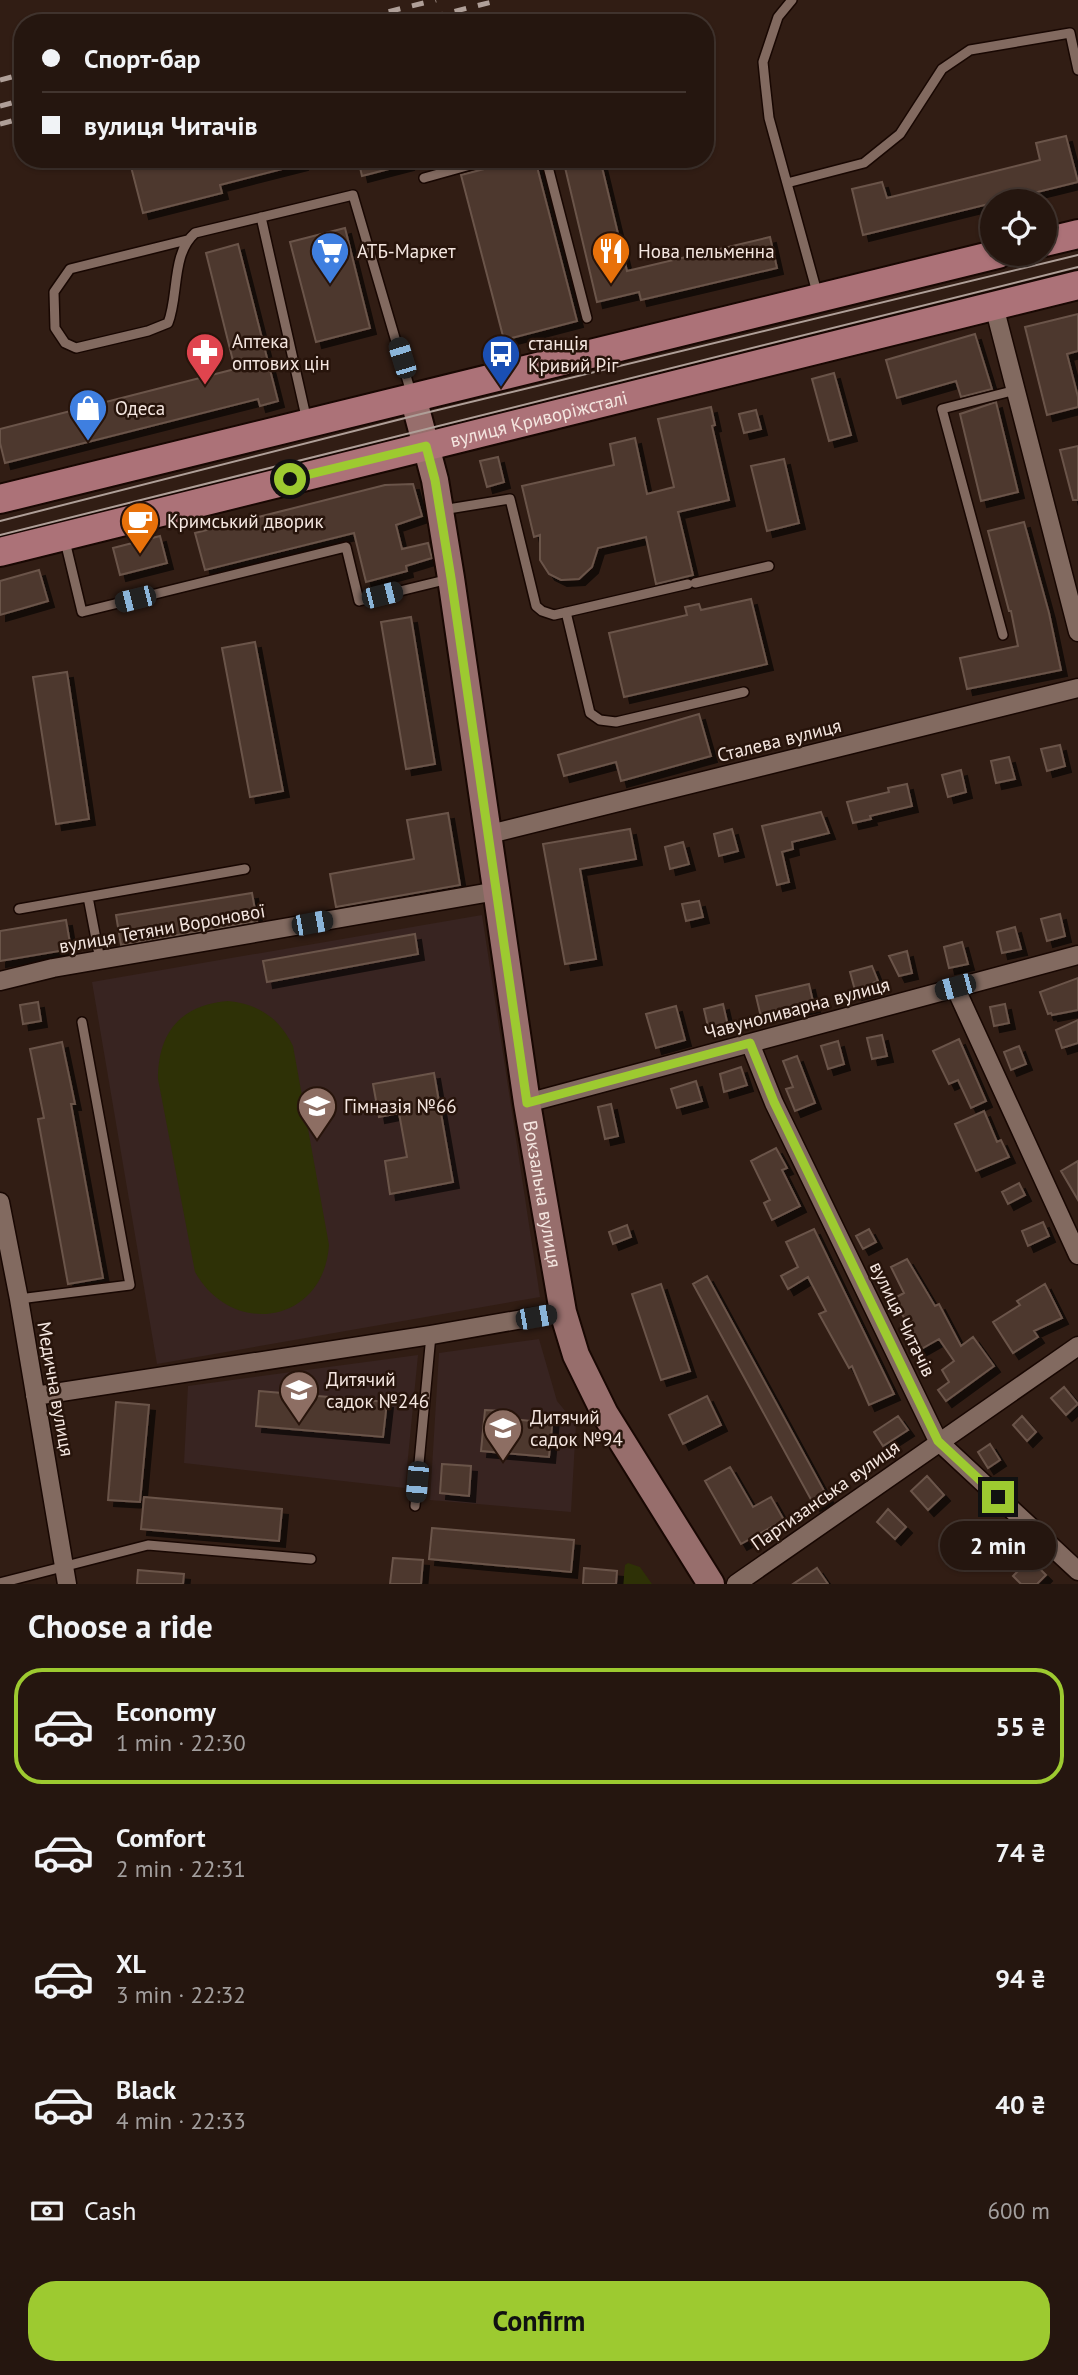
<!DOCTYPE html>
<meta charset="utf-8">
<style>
body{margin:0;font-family:"PT Sans",sans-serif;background:#31231d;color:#f1f3f6;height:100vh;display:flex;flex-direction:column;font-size:26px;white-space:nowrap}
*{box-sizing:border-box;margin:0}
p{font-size:23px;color:#a39f9e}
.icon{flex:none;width:38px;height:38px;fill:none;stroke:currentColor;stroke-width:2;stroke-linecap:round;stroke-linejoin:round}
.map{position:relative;height:1584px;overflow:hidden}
.sheet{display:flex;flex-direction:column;background:#25160f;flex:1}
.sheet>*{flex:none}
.banner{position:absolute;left:14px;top:14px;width:700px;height:154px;border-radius:28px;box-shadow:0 2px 5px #0004,0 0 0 2px #42352f;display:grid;align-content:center;height:154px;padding:0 28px;background:#25160f}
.buttons{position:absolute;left:980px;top:189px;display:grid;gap:14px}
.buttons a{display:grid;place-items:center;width:77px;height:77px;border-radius:50%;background:#25160f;box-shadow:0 2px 5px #0004,0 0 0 2px #42352f;font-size:35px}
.end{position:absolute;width:32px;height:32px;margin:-16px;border:9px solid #9dca30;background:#111;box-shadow:0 0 0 4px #111}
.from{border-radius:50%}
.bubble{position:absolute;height:49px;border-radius:24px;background:#25160f;box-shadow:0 2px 5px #0004,0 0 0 2px #42352f;font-size:23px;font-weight:700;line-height:49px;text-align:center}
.car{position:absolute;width:21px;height:42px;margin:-21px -10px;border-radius:9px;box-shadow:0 0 5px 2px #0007;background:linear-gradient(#222 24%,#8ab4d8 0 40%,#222 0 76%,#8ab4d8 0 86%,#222 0)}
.banner b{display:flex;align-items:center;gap:24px;height:66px;font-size:26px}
.banner b+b{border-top:2px solid #42352f}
.banner i{width:18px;height:18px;background:#f1f3f6}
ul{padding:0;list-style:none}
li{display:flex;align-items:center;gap:21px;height:116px;margin:0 14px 10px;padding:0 14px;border:4px solid transparent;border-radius:28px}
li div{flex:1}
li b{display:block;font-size:26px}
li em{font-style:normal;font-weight:700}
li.active{border-color:#9dca30}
li>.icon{width:63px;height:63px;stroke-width:1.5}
h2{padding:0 28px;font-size:32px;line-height:84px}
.pay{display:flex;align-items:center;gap:18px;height:77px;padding:0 28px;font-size:26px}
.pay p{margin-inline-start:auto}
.cta{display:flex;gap:14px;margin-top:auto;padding:14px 28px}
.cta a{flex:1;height:80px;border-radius:28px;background:#9dca30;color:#111;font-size:28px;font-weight:700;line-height:80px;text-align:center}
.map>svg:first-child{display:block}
.education{fill:#382421}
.green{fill:#2e3106}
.building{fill:#4d382e;stroke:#6b544a;stroke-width:2;filter:url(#shadow)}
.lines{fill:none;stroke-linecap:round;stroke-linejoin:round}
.lane-casing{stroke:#180702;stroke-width:12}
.street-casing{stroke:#180702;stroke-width:21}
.secondary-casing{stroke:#180702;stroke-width:30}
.primary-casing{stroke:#180702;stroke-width:32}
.lane{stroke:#826a60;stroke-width:9}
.street{stroke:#826a60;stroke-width:18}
.secondary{stroke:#976e6c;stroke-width:26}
.primary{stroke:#ac7278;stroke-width:28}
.tram{stroke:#af9f98;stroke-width:2}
.rail{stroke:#af9f98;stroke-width:5;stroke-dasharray:12 12;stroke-linecap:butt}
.route{stroke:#9dca30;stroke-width:9}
.labels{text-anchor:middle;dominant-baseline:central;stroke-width:5;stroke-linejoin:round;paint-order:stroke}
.poi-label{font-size:19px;fill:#f4e6e0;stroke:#27140b;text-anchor:start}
.street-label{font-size:19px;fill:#f4e6e0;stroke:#27140b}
</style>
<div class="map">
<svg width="1078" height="1584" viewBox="0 0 1078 1584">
<defs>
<filter id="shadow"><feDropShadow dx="6" dy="6" stdDeviation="0" flood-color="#0009"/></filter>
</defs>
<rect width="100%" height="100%" fill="#311d14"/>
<path class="education" d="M482 915 540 1297 157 1364 92 982Z
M539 1339 557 1401 576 1424 571 1512 430 1500 439 1353Z
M418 1355 405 1488 184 1463 188 1386Z"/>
<path class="green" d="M228 1001C259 1004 279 1018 293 1046L329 1245C324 1323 233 1339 195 1272L158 1079C158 1032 181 1005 228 1001Z
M628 1563 640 1567 652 1584H623L625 1565Z"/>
<path class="building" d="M1066 136 1078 182 863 235 852 189 882 182 887 198 1040 160 1036 143Z
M129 159H301L302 164 220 185 222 193 143 213Z
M358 159H407L408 164 362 176Z
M523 159H535L577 321 504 340 461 175Z
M563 159H600L627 271 770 237 777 268 641 300 639 292 597 302Z
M345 228 370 328 316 342 290 242Z
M238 244 278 401 260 406 258 399 5 463 0 443V429L235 369 206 253Z
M1078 314V351L1067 354 1078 397V407L1047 415 1025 327Z
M975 334 992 389 961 397 956 381 897 398 886 360Z
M834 373 851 435 829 441 812 379Z
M996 402 1018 492 981 501 960 414Z
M711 407 715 425 712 426 729 500 678 512 693 575 656 584 646 537 598 548 592 567 579 579 561 580 549 574 540 560V535L534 537 522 486 614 465 610 444 635 438 647 494 674 487 658 419Z
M756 410 761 429 744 433 739 414Z
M1078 446V500H1073L1060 450Z
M498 457 504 482 487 487 480 461Z
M784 459 799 523 767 531 751 466Z
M413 484 422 516 396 525 402 549 428 543 432 558 406 566 407 571 366 582 354 533 205 570 195 533 385 485Z
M1024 522 1049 613 1061 670 967 689 960 658 1018 646 1011 611H1009L988 531Z
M160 536 167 563 120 575 113 548Z
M39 570 48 601 0 615V581Z
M751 599 767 664 624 697 609 633 687 615 685 607 699 604 701 610Z
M411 617 435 764 406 769 381 622Z
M255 642 283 791 250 797 222 648Z
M67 672 89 819 56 824 33 677Z
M699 714 711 756 621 781 616 762 564 776 558 755Z
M1060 745 1065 766 1047 771 1041 749Z
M1009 757 1015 779 996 783 991 761Z
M961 770 966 792 948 797 942 775Z
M907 784 912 806 870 816 871 819 853 823 847 802 889 792 888 788Z
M821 812 829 833 792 842 793 849 782 852 789 882 777 885 762 826Z
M448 813 460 885 336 907 330 874 414 859 407 820Z
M630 829 636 859 580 869 596 959 565 964 543 844Z
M732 829 738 851 719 856 714 834Z
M683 842 689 864 670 869 665 847Z
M252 893 257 921 121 945 116 915Z
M699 901 703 917 686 921 682 904Z
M1060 914 1065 936 1047 941 1041 919Z
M66 920 71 949 0 961V931Z
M1015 927 1021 949 1002 953 997 932Z
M415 934 418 954 267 982 263 961Z
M962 942 968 964 949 968 944 947Z
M907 951 912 973 899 976 889 956Z
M872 966 878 981 873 983 874 989 856 994 850 972Z
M1078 978V1010L1052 1015 1051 1013 1048 1014 1040 992Z
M809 984 814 1006 761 1017 756 996Z
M38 1002 41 1021 23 1024 20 1005Z
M723 1004 728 1026 709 1031 704 1009Z
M1005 1004 1009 1023 994 1026 990 1007Z
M676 1006 685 1040 656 1048 646 1014Z
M1078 1020V1043L1062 1048 1056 1030Z
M882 1035 887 1056 872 1059 867 1038Z
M959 1039 986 1101 971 1108 958 1080 949 1084 933 1051Z
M838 1041 844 1064 828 1069 821 1046Z
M62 1042 75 1104H71L103 1278 68 1284 38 1119 44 1118 30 1049Z
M1019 1046 1026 1064 1011 1070 1004 1052Z
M797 1056 815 1103 795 1111 786 1089 793 1087 783 1061Z
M741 1067 747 1085 724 1092 720 1074Z
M434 1073 453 1182 390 1194 385 1161 407 1157 399 1113 379 1117 373 1084Z
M696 1081 702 1101 677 1108 671 1089Z
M611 1104 618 1136 605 1139 598 1107Z
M984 1111 997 1142 1001 1140 1009 1157 976 1171 955 1124Z
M776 1148 787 1168 782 1170 800 1206 772 1220 764 1203 770 1200 751 1161Z
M1078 1161V1200L1061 1171Z
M1019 1183 1025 1195 1008 1204 1002 1192Z
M1043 1222 1049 1236 1028 1246 1022 1231Z
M627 1225 631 1237 613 1244 609 1232Z
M814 1229 894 1394 869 1405 852 1366 849 1368 819 1314 826 1311 808 1277 788 1289 781 1276 798 1267 786 1242Z
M869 1229 876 1242 863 1249 856 1236Z
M907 1259 935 1306 939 1304 961 1346 973 1337 994 1366 946 1401 938 1390 949 1382 942 1370 954 1361 939 1339 916 1352 901 1324 906 1321 893 1299 904 1293 891 1267Z
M707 1276 828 1498 814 1505 693 1284Z
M661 1284 690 1371 661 1380 632 1294Z
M1045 1284 1062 1318 1034 1331 1038 1337 1013 1353 993 1322 1020 1305 1017 1301Z
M1064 1387 1078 1404 1066 1415 1051 1398Z
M259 1391 387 1402 383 1437 256 1426Z
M707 1396 721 1425 683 1444 669 1415Z
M116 1402 149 1405 140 1502 108 1500Z
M485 1410 503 1411 502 1418 531 1421 532 1414 553 1416 549 1457 481 1451Z
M898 1416 908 1430 883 1446 874 1432Z
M1022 1416 1036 1432 1027 1441 1013 1425Z
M990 1444 1000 1460 988 1468 978 1452Z
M442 1464 471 1466 469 1496 440 1493Z
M730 1467 753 1507 771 1497 784 1520 741 1544 705 1481Z
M927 1476 944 1495 928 1510 911 1491Z
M144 1497 282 1509 279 1541 141 1529Z
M888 1509 906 1527 895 1539 877 1522Z
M432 1528 574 1540 571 1572 429 1559Z
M393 1558 423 1560 421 1584H390Z
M1030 1559 1046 1575 1037 1584H1021L1013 1576Z
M584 1568 617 1571 616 1584H583Z
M817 1568 828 1584H793Z
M138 1570 184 1574 183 1584H137Z"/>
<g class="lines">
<g class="lane-casing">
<path id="lane" d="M792 0 778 17 763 62 765 82 769 118 818 296
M546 159 587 318
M424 178 492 159
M787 183 864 163 900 134 942 69 970 50 1070 33 1078 70
M261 217 307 421
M187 240 70 269 54 292 55 328 65 343 76 348 148 331 168 323C179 296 171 254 195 233L353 195 412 396
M442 510 510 499 536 606 542 611 554 615 688 584
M65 541 82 612 346 547 359 601 449 579
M695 583 769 566
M566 612 590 713 600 720 616 722 744 692
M1003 635 942 409 1016 390
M88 897 100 960
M19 909 245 869
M19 1299 130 1285 82 1022
M415 1506 431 1335
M0 1583 148 1545 311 1559"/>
</g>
<g class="street-casing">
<path id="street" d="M994 306 1078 632
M490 834 1078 688
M0 981 53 968 497 891
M955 987 1078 1255
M750 1043 774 1103 938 1441 1078 1571
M527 1103 1078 955
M0 1202 19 1299 67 1584
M35 1396 431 1335 563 1312
M736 1584 1078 1346"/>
</g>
<g class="secondary-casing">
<g id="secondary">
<path id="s1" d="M413 397 435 480 451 578 527 1103 563 1312 576 1355 605 1414 711 1584"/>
</g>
</g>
<g class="primary-casing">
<g id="primary">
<path d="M1045 242 1078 234"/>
<path d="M0 499 998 254"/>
<path id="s2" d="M0 552 1078 285"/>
</g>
</g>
<use href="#lane" class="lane"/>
<use href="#street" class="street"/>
<use href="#secondary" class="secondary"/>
<use href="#primary" class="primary"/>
<path class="tram" d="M0 521 417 415 1078 255
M0 535 1078 267"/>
<path class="rail" d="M342 23 436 0
M408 23 500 0
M0 80 23 74
M0 106 23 100
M0 124 23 118"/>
</g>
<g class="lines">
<path class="route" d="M290 479 426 446 435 480 451 578 527 1103 750 1043 774 1102 938 1441 998 1497"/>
</g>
<defs>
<g id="supermarket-pin" transform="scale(2.0125)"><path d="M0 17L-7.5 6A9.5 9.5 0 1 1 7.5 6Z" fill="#3f7fe0" stroke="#27140b"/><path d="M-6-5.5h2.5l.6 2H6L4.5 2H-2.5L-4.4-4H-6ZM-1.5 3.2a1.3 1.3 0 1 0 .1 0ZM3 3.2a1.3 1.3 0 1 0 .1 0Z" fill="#fff"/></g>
<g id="restaurant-pin" transform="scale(2.0125)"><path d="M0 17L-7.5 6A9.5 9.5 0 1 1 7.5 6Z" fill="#e8710a" stroke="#27140b"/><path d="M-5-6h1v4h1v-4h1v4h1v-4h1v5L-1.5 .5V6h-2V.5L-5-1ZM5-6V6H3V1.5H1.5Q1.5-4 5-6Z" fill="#fff"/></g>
<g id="pharmacy-pin" transform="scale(2.0125)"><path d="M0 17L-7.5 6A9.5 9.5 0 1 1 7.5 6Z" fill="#e0444e" stroke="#27140b"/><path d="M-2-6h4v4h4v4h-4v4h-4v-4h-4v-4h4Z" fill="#fff"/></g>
<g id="bus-pin" transform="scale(2.0125)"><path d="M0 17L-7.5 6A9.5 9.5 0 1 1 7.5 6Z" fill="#1a4fb4" stroke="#27140b"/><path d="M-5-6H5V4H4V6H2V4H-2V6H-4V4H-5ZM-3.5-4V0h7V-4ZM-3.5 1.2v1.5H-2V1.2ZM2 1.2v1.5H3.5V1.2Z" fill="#fff"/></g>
<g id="shop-pin" transform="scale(2.0125)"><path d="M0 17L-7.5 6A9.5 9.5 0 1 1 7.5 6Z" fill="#3f7fe0" stroke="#27140b"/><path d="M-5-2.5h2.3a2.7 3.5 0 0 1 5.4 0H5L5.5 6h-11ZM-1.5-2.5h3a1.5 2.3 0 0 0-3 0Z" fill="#fff"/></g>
<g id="cafe-pin" transform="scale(2.0125)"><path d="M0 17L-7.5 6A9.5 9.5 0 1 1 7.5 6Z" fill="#e8710a" stroke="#27140b"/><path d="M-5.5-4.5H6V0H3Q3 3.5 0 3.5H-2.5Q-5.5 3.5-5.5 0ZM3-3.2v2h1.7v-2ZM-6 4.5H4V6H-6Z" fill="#fff"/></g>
<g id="school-pin" transform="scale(2.0125)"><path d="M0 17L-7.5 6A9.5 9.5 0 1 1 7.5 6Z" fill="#8d6e63" stroke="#27140b"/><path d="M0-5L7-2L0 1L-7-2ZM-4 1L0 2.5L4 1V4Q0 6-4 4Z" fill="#fff"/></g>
</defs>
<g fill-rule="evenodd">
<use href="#supermarket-pin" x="330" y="251"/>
<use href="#restaurant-pin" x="611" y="251"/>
<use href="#pharmacy-pin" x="205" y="352"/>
<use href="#bus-pin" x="501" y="354"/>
<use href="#shop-pin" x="88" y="408"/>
<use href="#cafe-pin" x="140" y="521"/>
<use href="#school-pin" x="317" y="1106"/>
<use href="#school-pin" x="299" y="1390"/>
<use href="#school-pin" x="503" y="1428"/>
</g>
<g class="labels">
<g class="poi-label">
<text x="357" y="251">АТБ-Маркет</text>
<text x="638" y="251">Нова пельменна</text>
<text x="232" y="341">Аптека<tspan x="232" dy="22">оптових цін</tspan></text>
<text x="528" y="343">станція<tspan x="528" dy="22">Кривий Ріг</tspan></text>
<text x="115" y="408">Одеса</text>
<text x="167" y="521">Кримський дворик</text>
<text x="344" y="1106">Гімназія №66</text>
<text x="326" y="1379">Дитячий<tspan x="326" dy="22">садок №246</tspan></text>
<text x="530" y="1417">Дитячий<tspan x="530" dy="22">садок №94</tspan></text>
</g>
<g class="street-label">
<text stroke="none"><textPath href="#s2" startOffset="555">вулиця Криворіжсталі</textPath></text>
<text transform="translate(779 740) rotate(-14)">Сталева вулиця</text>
<text transform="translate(162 928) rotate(-10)">вулиця Тетяни Воронової</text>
<text transform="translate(797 1008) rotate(-15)">Чавуноливарна вулиця</text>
<text stroke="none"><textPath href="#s1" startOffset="808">Вокзальна вулиця</textPath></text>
<text transform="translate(903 1319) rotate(64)">вулиця Читачів</text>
<text transform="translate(56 1389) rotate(80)">Медична вулиця</text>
<text transform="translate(825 1495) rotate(-35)">Партизанська вулиця</text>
</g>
</g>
</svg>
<div class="buttons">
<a><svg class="icon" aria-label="locate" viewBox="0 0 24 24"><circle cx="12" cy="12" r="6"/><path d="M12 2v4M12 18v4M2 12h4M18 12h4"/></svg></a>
</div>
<i class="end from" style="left:290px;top:479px"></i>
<i class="end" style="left:998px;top:1497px"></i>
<div class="bubble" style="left:940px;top:1521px;width:116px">2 min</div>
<i class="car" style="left:402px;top:358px;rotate:343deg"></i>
<i class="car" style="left:382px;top:595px;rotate:76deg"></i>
<i class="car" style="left:135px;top:599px;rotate:256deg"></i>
<i class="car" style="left:312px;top:923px;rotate:80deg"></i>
<i class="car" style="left:955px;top:987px;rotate:255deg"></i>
<i class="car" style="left:536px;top:1317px;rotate:80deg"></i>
<i class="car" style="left:417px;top:1482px;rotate:185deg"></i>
<div class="banner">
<b><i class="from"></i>Спорт-бар</b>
<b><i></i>вулиця Читачів</b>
</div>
</div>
<section class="sheet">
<h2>Choose a ride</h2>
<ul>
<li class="active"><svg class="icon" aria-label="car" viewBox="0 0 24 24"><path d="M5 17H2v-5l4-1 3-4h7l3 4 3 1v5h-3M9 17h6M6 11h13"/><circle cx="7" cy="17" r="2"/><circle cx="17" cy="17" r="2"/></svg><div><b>Economy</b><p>1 min · 22:30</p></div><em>55 ₴</em></li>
<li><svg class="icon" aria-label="car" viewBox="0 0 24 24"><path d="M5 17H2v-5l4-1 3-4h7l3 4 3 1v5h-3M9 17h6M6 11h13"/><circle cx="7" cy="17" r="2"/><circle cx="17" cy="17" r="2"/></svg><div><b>Comfort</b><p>2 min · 22:31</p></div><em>74 ₴</em></li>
<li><svg class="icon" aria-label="car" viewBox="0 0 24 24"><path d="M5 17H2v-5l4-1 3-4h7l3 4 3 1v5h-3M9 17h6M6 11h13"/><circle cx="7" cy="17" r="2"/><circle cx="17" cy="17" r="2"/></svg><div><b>XL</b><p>3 min · 22:32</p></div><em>94 ₴</em></li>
<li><svg class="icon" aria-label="car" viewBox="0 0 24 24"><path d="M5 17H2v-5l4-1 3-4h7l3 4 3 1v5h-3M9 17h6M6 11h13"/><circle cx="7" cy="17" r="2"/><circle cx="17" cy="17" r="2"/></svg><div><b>Black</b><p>4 min · 22:33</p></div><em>40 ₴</em></li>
</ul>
<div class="pay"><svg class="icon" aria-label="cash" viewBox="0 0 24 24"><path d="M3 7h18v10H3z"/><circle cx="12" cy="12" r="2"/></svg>Cash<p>600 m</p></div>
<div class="cta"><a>Confirm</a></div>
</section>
